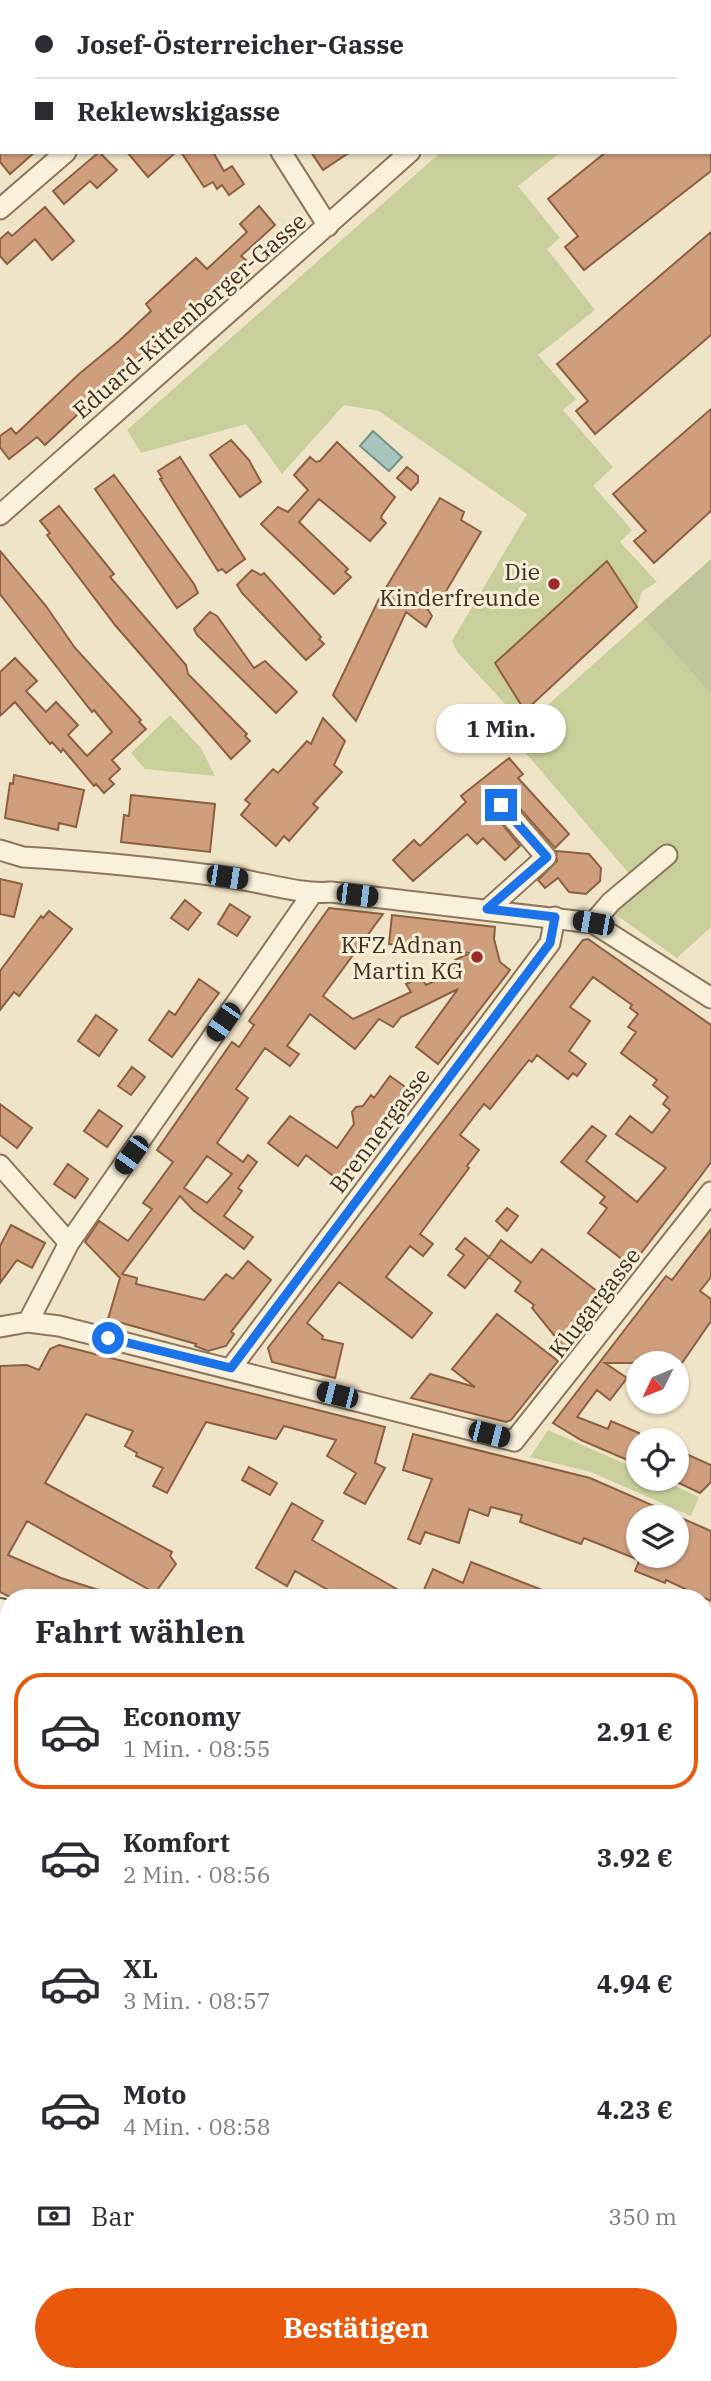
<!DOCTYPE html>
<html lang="de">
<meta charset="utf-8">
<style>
body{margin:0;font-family:"IBM Plex Serif",serif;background:#f7f7f7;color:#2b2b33;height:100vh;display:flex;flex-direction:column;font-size:26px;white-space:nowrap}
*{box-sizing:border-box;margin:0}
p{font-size:23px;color:#7c7c81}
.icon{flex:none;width:38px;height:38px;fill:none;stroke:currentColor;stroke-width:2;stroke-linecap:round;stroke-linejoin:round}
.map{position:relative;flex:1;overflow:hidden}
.drawer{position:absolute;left:0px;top:1589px;width:712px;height:793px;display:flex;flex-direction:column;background:#fff;border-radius:28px 28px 0 0;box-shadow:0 2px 5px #0004}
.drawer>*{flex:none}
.banner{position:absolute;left:0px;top:0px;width:712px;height:154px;box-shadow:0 2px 5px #0004;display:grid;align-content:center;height:154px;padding:0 35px;background:#fff}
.needle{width:46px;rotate:227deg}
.tools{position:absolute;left:626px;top:1351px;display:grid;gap:14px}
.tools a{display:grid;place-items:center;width:63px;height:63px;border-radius:50%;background:#fff;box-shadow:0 2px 5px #0004;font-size:35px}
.end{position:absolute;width:32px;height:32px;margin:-16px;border:9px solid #1a73e8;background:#fff;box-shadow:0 0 0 4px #fff}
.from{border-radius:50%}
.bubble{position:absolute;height:49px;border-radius:24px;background:#fff;box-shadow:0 2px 5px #0004;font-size:23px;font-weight:800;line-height:49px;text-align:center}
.car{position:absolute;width:21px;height:42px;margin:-21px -10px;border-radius:9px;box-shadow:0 0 5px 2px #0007;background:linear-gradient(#222 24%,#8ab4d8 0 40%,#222 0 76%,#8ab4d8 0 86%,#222 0)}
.banner b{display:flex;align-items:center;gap:24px;height:66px;font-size:26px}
.banner b+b{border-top:2px solid #e1e1e2}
.banner i{width:18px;height:18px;background:#2b2b33}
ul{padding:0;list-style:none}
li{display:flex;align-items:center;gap:21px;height:116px;margin:0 14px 10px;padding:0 21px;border:4px solid transparent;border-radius:28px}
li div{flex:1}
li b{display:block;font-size:26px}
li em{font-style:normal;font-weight:800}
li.selected{border-color:#ea580c}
li>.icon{width:63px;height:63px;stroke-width:1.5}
h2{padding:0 35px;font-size:32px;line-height:84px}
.pay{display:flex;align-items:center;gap:18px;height:77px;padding:0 35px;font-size:26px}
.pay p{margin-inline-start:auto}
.action{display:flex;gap:14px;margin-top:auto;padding:14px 35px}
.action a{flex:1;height:80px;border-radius:42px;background:#ea580c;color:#fff;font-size:28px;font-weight:800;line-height:80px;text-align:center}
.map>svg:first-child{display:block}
.green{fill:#c9cf9b}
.cemetery{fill:#bfc49a}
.water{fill:#a9c4bc;stroke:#6f938a;stroke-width:2}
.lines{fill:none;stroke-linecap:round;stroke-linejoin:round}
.stream{stroke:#6f938a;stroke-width:5}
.building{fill:#cf9f7d;stroke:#8d5f41;stroke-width:2;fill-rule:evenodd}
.street-casing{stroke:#8d765c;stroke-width:23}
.secondary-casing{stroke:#6f573f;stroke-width:32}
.primary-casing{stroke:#5b4430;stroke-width:35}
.street{stroke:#faf1dc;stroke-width:19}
.secondary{stroke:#faf1dc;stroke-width:28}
.primary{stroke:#f3d9a0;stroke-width:32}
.route{stroke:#1a73e8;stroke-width:9}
.poi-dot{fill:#9e2a2b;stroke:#f7eed8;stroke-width:2.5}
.labels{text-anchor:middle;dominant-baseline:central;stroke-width:6;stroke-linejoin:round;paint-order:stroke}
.street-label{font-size:23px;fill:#3d2e20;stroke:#f7eed8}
.poi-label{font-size:23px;fill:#3d2e20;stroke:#f7eed8;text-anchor:end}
</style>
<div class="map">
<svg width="711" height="2381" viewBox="0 0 711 2381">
<rect width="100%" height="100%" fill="#f0e4c8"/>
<path class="green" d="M441 152H561L518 186 560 238 547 249 595 310 538 355 576 399 563 410 613 467 593 486 632 530 620 542 657 582 642 591 637 607 607 561 495 663 525 711 518 718 458 653 452 641 527 514 379 411 344 405 282 474 246 424 141 453 127 430Z
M644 619 711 694V927L677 958 602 905 631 876 512 737Z
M170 715 201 748 215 776 145 769 131 753Z
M548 1430 639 1470V1479H659L699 1497 691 1516 591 1472 530 1457Z
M0 1774 9 1784V1874L0 1864Z"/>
<path class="cemetery" d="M711 559V694L644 619Z"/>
<path class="water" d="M373 431 402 457 389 471 360 446Z"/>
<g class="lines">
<path class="stream" d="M0 1868 9 1878"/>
</g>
<path class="building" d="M0 152H35L10 174 0 162Z
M99 152 117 170 97 188 90 181 64 204 53 191Z
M127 152H176L148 177Z
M181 152H213L224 171 232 166 244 184 229 195 222 185 217 189 213 182 204 187Z
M311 152H350L323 170Z
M606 152H711V171L584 270 565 247 578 236 548 199Z
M259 206 275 225 241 256 246 260 220 284 223 286 110 387 109 385 45 445 37 437 9 459 0 447V436L11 428 16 434 79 374 119 341 151 311 146 304 196 258 207 269 247 232 240 224Z
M45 207 74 241 52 260 35 239 7 264 0 256V239L8 232 12 236Z
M711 232V335L595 434 576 411 588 401 557 364Z
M711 409V511L654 563 634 541 646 531 613 494Z
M231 440 249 460 261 482 240 497 210 455Z
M337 442 395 497 382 515 381 518 386 523 370 541 319 499 299 522 348 569 345 572 351 577 334 594 261 524 278 507 288 512 308 490 294 475 310 457 316 462 320 461Z
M180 457 245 559 226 573 222 569 218 571 160 479 162 478 158 471Z
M407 467 418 476V482L411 490 397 478Z
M114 475 194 584 198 593 177 608 95 489Z
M440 498 464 512 461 520 481 532 442 598 417 593 432 616 426 627 406 612 356 721 333 695 378 601Z
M59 506 114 574 110 577 186 665 188 674 247 734 245 736 250 741 231 759 115 625 47 535 50 533 40 521Z
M0 551 46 606 75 648 141 720 139 722 146 729 112 760 120 769 109 779 114 784 104 793 96 784 94 786 63 749 61 752 52 742 50 744 15 702 0 716V672L15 658 37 681 26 691 46 712 56 702 78 725 68 735 87 756 112 732 94 710 92 712 0 594Z
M607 561 637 607 525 711 495 663Z
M252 570 261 575 264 573 321 637 319 639 324 644 306 660 242 593 237 585Z
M210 612 217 616 254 668 265 661 297 692 276 713 197 635 194 629Z
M323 718 345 741 334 765 342 772 313 804 318 808 289 841 284 836 276 846 241 815 250 804 245 800 273 769 278 773 307 741 311 744Z
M509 758 523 774 518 778 569 834 555 848 510 797 498 793 490 800 489 808 520 846 505 860 483 838 477 844 467 834 413 881 393 860 414 840 420 846 466 802 461 796Z
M14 775 84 790 76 827 59 823 58 830 5 818 10 783 13 784Z
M131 795 215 804 210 852 121 842 124 815 129 816Z
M556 851 589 854 601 868 600 881 586 894 569 892 558 878 545 888 538 880 557 861Z
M0 879 22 884 14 917 0 914Z
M185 900 201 913 188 930 171 918Z
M230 904 250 917 237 936 218 924Z
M329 908 383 914 323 996 353 1019 411 992 406 984 421 977 426 985 453 973 455 960 470 953 389 944 392 915 495 927 494 939 500 962 510 970 438 1064 416 1047 458 989 401 1017 393 1027 379 1019 355 1049 310 1014 287 1046 299 1054 290 1066 265 1048 236 1089 248 1098 217 1143 243 1162 248 1155 257 1162 238 1188 242 1191 224 1216 253 1237 244 1249 193 1210 180 1196 122 1274 137 1278 136 1284 204 1300 226 1274 233 1279 248 1261 271 1280 231 1332 234 1334 226 1346 208 1351 195 1346 196 1344 108 1319 120 1278 85 1242 99 1221 128 1241 152 1209 143 1203 173 1162 157 1150 232 1042 239 1047 254 1025 249 1021ZM207 1156 232 1174 207 1203 184 1188Z
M49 911 72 929 19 996 14 992 0 1010V971L41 916 43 918Z
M588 939 711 1025V1162L703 1173 631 1266 588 1233 607 1208 600 1203 605 1197 561 1162 592 1126 606 1136 586 1161 637 1202 666 1168 616 1134 630 1116 652 1133 670 1110 663 1104 668 1097 653 1085 657 1080 621 1053 636 1032 628 1027 638 1014 630 1008 632 1005 593 977 570 1007 590 1021 569 1051 586 1064 577 1076 573 1073 568 1079 537 1055 532 1062 529 1060 490 1109 484 1104 460 1135 479 1150 467 1166 469 1168 420 1234 433 1244 423 1256 410 1246 386 1277 432 1313 412 1338 339 1282 307 1323 323 1336 322 1339 343 1344 335 1378 272 1362 268 1348 583 940Z
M199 979 219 993 172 1057 149 1040 169 1011 175 1015Z
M96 1015 117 1030 99 1056 78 1041Z
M132 1067 145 1077 131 1095 118 1086Z
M390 1076 415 1094 345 1185 306 1155 298 1166 268 1143 290 1116 337 1148 354 1124 352 1112 356 1107 363 1106 371 1095 374 1098Z
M0 1104 32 1128 17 1148 0 1135Z
M99 1110 122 1126 107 1147 84 1131Z
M68 1164 88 1179 75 1198 54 1184Z
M507 1208 518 1216 507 1231 496 1221Z
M11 1225 45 1243 32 1268 17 1260 0 1283V1246Z
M711 1229V1277L700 1291 711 1299V1321L682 1363H605L627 1378 610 1400 597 1390 577 1417 608 1429 611 1421 639 1433V1465L581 1440 553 1423 666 1276 672 1280Z
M465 1238 489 1257 465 1288 448 1275 464 1255 456 1249Z
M501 1240 531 1263 542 1249 606 1298 566 1350 532 1308 534 1305 515 1291 521 1282 489 1257Z
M497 1314 558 1361 511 1420 506 1422 411 1398 430 1374 475 1387 452 1369Z
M59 1345 385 1427 375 1463 385 1468 365 1504 344 1493 356 1473 327 1456 336 1440 284 1426 276 1439 206 1422 167 1493 153 1486 163 1468 136 1456 137 1453 125 1446 133 1431 86 1414 45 1483 172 1552 170 1556 176 1564 155 1593 27 1521 8 1555 61 1578 114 1595 113 1598H12L0 1592V1366L27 1365 39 1370 50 1349Z
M413 1434 590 1478 711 1531V1601L666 1580 665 1583 635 1571 641 1556H677V1517H639V1560L584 1538 581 1544 520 1522 522 1515 491 1507 488 1516 469 1509 459 1543 425 1532 420 1544 408 1539 432 1479 403 1470Z
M677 1450 711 1465V1482L700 1493 677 1482Z
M249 1467 277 1483 270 1495 242 1480Z
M292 1503 323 1521 312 1540 412 1598H342L295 1571 287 1586 256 1568Z
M471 1562 560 1597V1598H429L422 1594 433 1569 463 1583Z
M0 2352 9 2366V2373H13L19 2381H0Z"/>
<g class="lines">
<g class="street-casing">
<path id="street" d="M184 0 185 2
M240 2 242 0
M580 2 582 0
M281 152 328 226
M0 209 66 152
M0 515 410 152
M0 850 23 857C90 861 158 868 226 877 259 881 300 895 331 892L593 923 711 998
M487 910 546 857 501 805
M593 923 611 902 667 855
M0 1165 69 1243
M28 1322 69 1243 312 894
M0 1327 28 1322 59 1326 514 1441 711 1192
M231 1368 550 943 555 917
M704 1728 711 1717"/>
</g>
<g class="secondary-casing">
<path id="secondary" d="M0 1613 9 1616
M649 2381 653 2373"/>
</g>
<g class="primary-casing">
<path id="primary" d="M704 1791 711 1779
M704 1957 711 1961
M704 2060 711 2058
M0 2093 9 2091"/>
</g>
<use href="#street" class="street"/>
<use href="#secondary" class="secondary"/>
<use href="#primary" class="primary"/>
</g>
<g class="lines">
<path class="route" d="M108 1338 231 1368 550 943 555 917 487 909 547 857 501 805"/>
</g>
<g class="poi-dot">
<circle cx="554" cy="584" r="7"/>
<circle cx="477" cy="957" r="7"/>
</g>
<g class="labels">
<g class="street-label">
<text transform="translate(189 315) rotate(-41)">Eduard-Kittenberger-Gasse</text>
<text transform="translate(379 1130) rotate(-53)">Brennergasse</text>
<text transform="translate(594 1302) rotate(-52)">Klugargasse</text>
</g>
<g class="poi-label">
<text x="540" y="571">Die<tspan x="540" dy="26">Kinderfreunde</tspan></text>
<text x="463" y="944">KFZ Adnan<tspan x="463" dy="26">Martin KG</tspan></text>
</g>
</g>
</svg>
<div class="tools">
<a><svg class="needle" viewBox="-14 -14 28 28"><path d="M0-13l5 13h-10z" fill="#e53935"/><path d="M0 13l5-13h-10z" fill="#7c7c81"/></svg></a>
<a><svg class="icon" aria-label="locate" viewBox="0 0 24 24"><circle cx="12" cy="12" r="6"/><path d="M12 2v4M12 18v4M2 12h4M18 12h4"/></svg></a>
<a><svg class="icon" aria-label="layers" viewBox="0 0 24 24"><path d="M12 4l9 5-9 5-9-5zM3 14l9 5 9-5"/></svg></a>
</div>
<i class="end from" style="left:108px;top:1338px"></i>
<i class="end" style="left:501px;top:805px"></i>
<div class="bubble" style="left:436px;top:704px;width:130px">1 Min.</div>
<i class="car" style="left:227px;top:877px;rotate:99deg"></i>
<i class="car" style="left:357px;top:895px;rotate:97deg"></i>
<i class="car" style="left:593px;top:923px;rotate:280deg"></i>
<i class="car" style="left:223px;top:1022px;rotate:215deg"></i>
<i class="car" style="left:131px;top:1155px;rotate:215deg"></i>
<i class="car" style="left:337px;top:1395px;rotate:284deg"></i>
<i class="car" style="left:489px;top:1434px;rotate:104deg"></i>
<div class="banner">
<b><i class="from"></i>Josef-Österreicher-Gasse</b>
<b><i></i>Reklewskigasse</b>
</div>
<section class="drawer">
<h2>Fahrt wählen</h2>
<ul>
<li class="selected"><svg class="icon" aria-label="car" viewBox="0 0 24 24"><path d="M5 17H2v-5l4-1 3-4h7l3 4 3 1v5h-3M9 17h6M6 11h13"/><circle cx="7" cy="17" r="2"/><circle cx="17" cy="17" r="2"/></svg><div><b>Economy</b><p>1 Min. · 08:55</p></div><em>2.91 €</em></li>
<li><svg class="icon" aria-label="car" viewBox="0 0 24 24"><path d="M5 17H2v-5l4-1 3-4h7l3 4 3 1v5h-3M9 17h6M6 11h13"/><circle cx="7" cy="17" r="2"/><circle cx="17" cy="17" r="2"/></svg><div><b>Komfort</b><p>2 Min. · 08:56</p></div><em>3.92 €</em></li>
<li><svg class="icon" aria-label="car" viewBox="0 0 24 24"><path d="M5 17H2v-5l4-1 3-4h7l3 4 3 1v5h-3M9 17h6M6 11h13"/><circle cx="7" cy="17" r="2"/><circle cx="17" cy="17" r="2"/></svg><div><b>XL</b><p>3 Min. · 08:57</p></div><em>4.94 €</em></li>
<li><svg class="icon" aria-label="car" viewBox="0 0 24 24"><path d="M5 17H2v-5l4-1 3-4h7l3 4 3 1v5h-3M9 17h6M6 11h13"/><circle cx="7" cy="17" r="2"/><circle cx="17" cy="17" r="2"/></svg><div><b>Moto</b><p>4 Min. · 08:58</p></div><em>4.23 €</em></li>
</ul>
<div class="pay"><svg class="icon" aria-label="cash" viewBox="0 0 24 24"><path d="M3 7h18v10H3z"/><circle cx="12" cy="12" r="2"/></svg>Bar<p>350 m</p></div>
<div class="action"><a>Bestätigen</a></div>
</section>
</div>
